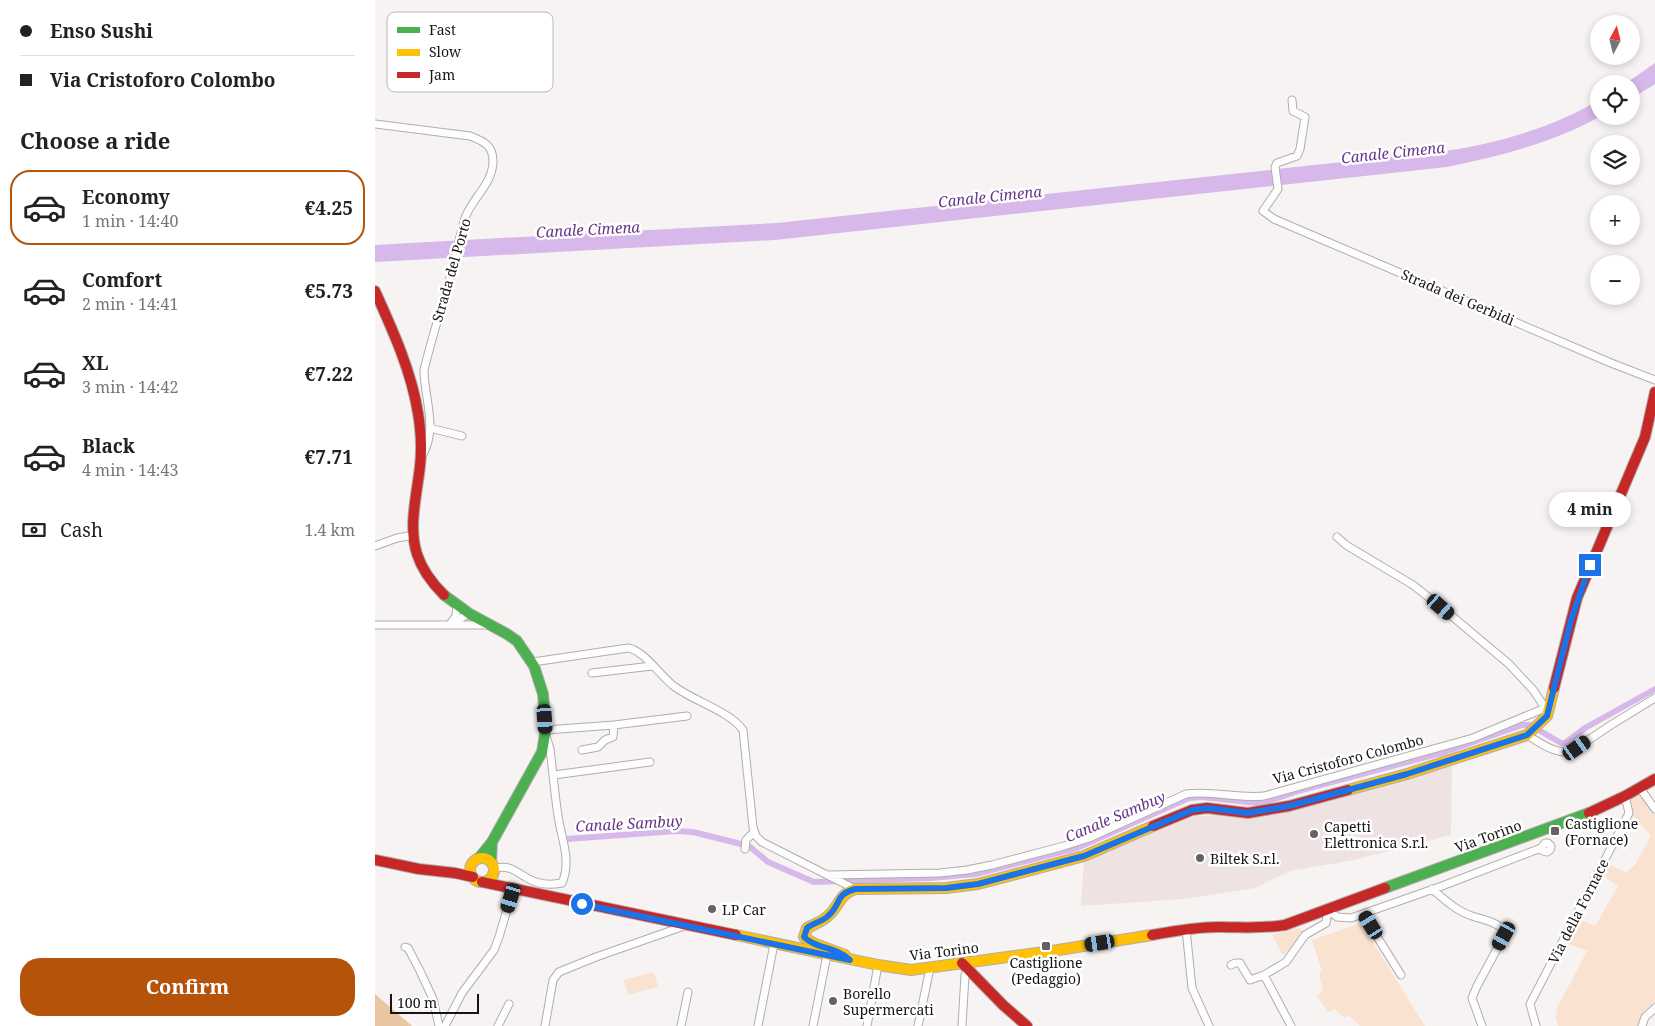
<!DOCTYPE html>
<meta charset="utf-8">
<style>
body{margin:0;font-family:"Noto Serif",serif;background:#f6f6f6;color:#222;height:100vh;display:flex;flex-direction:column;font-size:19px;white-space:nowrap}
*{box-sizing:border-box;margin:0}
p{font-size:16px;color:#767676}
.icon{flex:none;width:28px;height:28px;fill:none;stroke:currentColor;stroke-width:2;stroke-linecap:round;stroke-linejoin:round}
.map{position:relative;flex:1;overflow:hidden}
.drawer{display:flex;flex-direction:column;background:#fff;width:375px}
.drawer>*{flex:none}
.guide{display:grid;align-content:center;height:110px;padding:0 20px;background:#fff}
.needle{width:32px;rotate:7deg}
.fabs{position:absolute;left:1215px;top:15px;display:grid;gap:10px}
.fabs a{display:grid;place-items:center;width:50px;height:50px;border-radius:50%;background:#fff;box-shadow:0 2px 8px #0003;font-size:25px}
.scale{position:absolute;left:15px;bottom:12px;width:89px;box-sizing:border-box;padding-left:5px;border:2px solid #171415;border-top:0;font-size:14px;line-height:18px;white-space:nowrap;color:#171415;-webkit-text-stroke:4px #fff;paint-order:stroke}
.end{position:absolute;width:22px;height:22px;margin:-11px;border:6px solid #1a73e8;background:#fff;box-shadow:0 0 0 2px #fff}
.from{border-radius:50%}
.bubble{position:absolute;height:35px;border-radius:18px;background:#fff;box-shadow:0 2px 8px #0003;font-size:16px;font-weight:700;line-height:35px;text-align:center}
.car{position:absolute;width:15px;height:30px;margin:-15px -8px;border-radius:6px;box-shadow:0 0 4px 1px #0007;background:linear-gradient(#222 24%,#8ab4d8 0 40%,#222 0 76%,#8ab4d8 0 86%,#222 0)}
.guide b{display:flex;align-items:center;gap:18px;height:48px;font-size:19px}
.guide b+b{border-top:1px solid #e0e0e0}
.guide i{width:12px;height:12px;background:#222}
ul{padding:0;list-style:none}
li{display:flex;align-items:center;gap:15px;height:75px;margin:0 10px 8px;padding:0 10px;border:2px solid transparent;border-radius:20px}
li div{flex:1}
li b{display:block;font-size:19px}
li em{font-style:normal;font-weight:700}
li.on{border-color:#b45309}
li>.icon{width:45px;height:45px;stroke-width:1.5}
h2{padding:0 20px;font-size:22px;line-height:60px}
.pay{display:flex;align-items:center;gap:12px;height:55px;padding:0 20px;font-size:19px}
.pay p{margin-inline-start:auto}
.cta{display:flex;gap:10px;margin-top:auto;padding:10px 20px}
.cta a{flex:1;height:58px;border-radius:20px;background:#b45309;color:#fff;font-size:20px;font-weight:700;line-height:58px;text-align:center}
main{display:flex;flex:1;min-height:0}
.map>svg:first-child{display:block}
.built{fill:#eee2e3}
.green{fill:#f9e2cf}
.forest{fill:#eac5a2}
.water{fill:#d6b8eb}
.lines{fill:none;stroke-linecap:round;stroke-linejoin:round}
.canal{stroke:#d6b8eb;stroke-width:6}
.street-casing{stroke:#b0adad;stroke-width:9}
.fast-casing{stroke:#b0adad;stroke-width:12}
.slow-casing{stroke:#b0adad;stroke-width:12}
.jam-casing{stroke:#b0adad;stroke-width:12}
.street{stroke:#fefdfd;stroke-width:7}
.fast{stroke:#4caf50;stroke-width:10}
.slow{stroke:#ffc107;stroke-width:10}
.jam{stroke:#c62828;stroke-width:10}
.route{stroke:#1a73e8;stroke-width:6}
.poi-dot{fill:#666263;stroke:#fff;stroke-width:2}
.labels{text-anchor:middle;dominant-baseline:central;stroke-width:5;stroke-linejoin:round;paint-order:stroke}
.street-label{font-size:14px;fill:#171415;stroke:#fff}
.poi-label{font-size:14px;fill:#171415;stroke:#fff;text-anchor:start}
.water-label{font-size:15px;font-style:italic;fill:#68358a;stroke:#fff}
.key{fill:#fff;stroke:#b9b8b9;stroke-width:1}
.key-label{font-size:14px;fill:#171415}
</style>
<main>
<section class="drawer">
<div class="guide">
<b><i class="from"></i>Enso Sushi</b>
<b><i></i>Via Cristoforo Colombo</b>
</div>
<h2>Choose a ride</h2>
<ul>
<li class="on"><svg class="icon" aria-label="car" viewBox="0 0 24 24"><path d="M5 17H2v-5l4-1 3-4h7l3 4 3 1v5h-3M9 17h6M6 11h13"/><circle cx="7" cy="17" r="2"/><circle cx="17" cy="17" r="2"/></svg><div><b>Economy</b><p>1 min · 14:40</p></div><em>€4.25</em></li>
<li><svg class="icon" aria-label="car" viewBox="0 0 24 24"><path d="M5 17H2v-5l4-1 3-4h7l3 4 3 1v5h-3M9 17h6M6 11h13"/><circle cx="7" cy="17" r="2"/><circle cx="17" cy="17" r="2"/></svg><div><b>Comfort</b><p>2 min · 14:41</p></div><em>€5.73</em></li>
<li><svg class="icon" aria-label="car" viewBox="0 0 24 24"><path d="M5 17H2v-5l4-1 3-4h7l3 4 3 1v5h-3M9 17h6M6 11h13"/><circle cx="7" cy="17" r="2"/><circle cx="17" cy="17" r="2"/></svg><div><b>XL</b><p>3 min · 14:42</p></div><em>€7.22</em></li>
<li><svg class="icon" aria-label="car" viewBox="0 0 24 24"><path d="M5 17H2v-5l4-1 3-4h7l3 4 3 1v5h-3M9 17h6M6 11h13"/><circle cx="7" cy="17" r="2"/><circle cx="17" cy="17" r="2"/></svg><div><b>Black</b><p>4 min · 14:43</p></div><em>€7.71</em></li>
</ul>
<div class="pay"><svg class="icon" aria-label="cash" viewBox="0 0 24 24"><path d="M3 7h18v10H3z"/><circle cx="12" cy="12" r="2"/></svg>Cash<p>1.4 km</p></div>
<div class="cta"><a>Confirm</a></div>
</section>
<div class="map">
<svg width="1280" height="1026" viewBox="0 0 1280 1026">
<rect width="100%" height="100%" fill="#f8f3f3"/>
<path class="built" d="M1077 765 1076 835 979 860 915 871 880 888 809 899 706 906 709 863 797 818 873 813Z"/>
<path class="green" d="M1267 791 1280 806V1002L1269 1011 1264 1026H1183L1181 1017 1183 1006 1212 951 1191 943 1205 919 1220 926 1243 886 1226 874 1232 863 1251 873 1260 865 1276 835 1254 813 1256 793Z
M986 923 1050 1026H985L974 1015 970 1018 959 1009 953 1012 942 996 948 991 944 974 947 971 937 940Z
M925 928 928 933 917 948 908 955 897 935Z
M279 972 283 987 253 995 249 980Z"/>
<path class="forest" d="M0 994 37 1026H0Z"/>
<path class="water" d="M1280 63V84L1256 99V84H1250Z
M1224 100V116H1226C1175 144 1128 155 1072 167L400 240 0 262V245L402 223 1070 151C1123 143 1177 128 1224 100Z"/>
<g class="lines">
<path class="canal" d="M192 839 301 831 318 832 374 846 393 862 439 882 556 878 601 874 702 848 814 798 827 797 882 803 891 802 923 791 1070 752 1147 725H1155L1186 743H1190L1210 728 1280 689"/>
<g class="street-casing">
<path id="street" d="M917 100 918 111 930 117 925 149 922 156 902 163 900 167 903 189 888 211 899 219 1236 363 1280 380
M0 124 95 136C108 141 118 145 118 161 118 184 97 198 90 218 84 237 81 256 76 274 67 306 57 337 49 370 49 397 63 428 48 454
M55 428 87 436
M962 537 971 545 1038 585 1066 607 1134 664 1159 691 1170 708
M0 546 22 538 39 535
M75 624 81 616 82 605
M76 624 95 613
M0 625H111
M158 662 253 648C270 651 285 676 300 687 321 702 354 711 368 730L378 827 381 836 387 842 480 889
M217 673 277 666
M239 725 312 716
M171 730 239 725 238 737 230 740 223 747 207 750
M1152 735C1166 743 1180 755 1197 751L1236 725 1280 698
M179 775 275 762
M1262 789 1267 791 1280 809
M370 849 371 840 379 832
M119 869C135 863 143 874 156 880 166 885 176 885 187 883 196 863 188 842 184 822 180 798 178 773 175 749L172 739
M453 875 565 873 592 870 617 865 689 846 714 838 811 794C837 790 863 799 889 796L1098 738 1175 706
M1057 889C1069 899 1081 911 1097 916 1109 920 1116 920 1127 928L1129 936 1102 986 1097 998 1107 1026
M953 910 962 917 976 918 1067 886 1166 848 1170 843H1173L1176 846 1175 850 1172 852 1168 851 1166 848
M988 914 1026 975
M811 929 817 988 834 1026
M30 947 33 948 45 971 58 999 64 1026
M856 965 860 963H865L875 980 889 975
M70 1026 87 993 119 950 124 937 138 889
M123 1026 134 1004
M170 1026 178 980 184 972 221 957 312 925
M306 1026 313 992
M383 1026 399 944
M438 1026 452 955
M492 1026 503 965
M543 1026 555 968
M587 1026 590 975 593 969
M916 1026 889 975 911 962 930 935 951 923 953 910
M1161 1026 1155 1004 1254 813 1250 796
M1267 1026 1270 1017 1280 1008"/>
</g>
<g class="fast-casing">
<path id="fast" d="M69 595 95 614 132 634 142 641 159 666 168 694 171 728 167 752 117 842 104 858
M116 862 117 842
M1010 888 1214 813"/>
</g>
<g class="slow-casing">
<path id="slow" d="M973 790 1032 774 1152 735 1172 716 1179 688
M95 870a12 12 0 1 1 24 0a12 12 0 1 1-24 0Z
M361 935 503 965 536 970 677 951 777 935
M470 955 438 943 429 937 432 928C439 924 447 922 453 916 465 906 463 895 480 889L571 888 603 884 709 856 778 826"/>
</g>
<g class="jam-casing">
<path id="jam" d="M0 291C18 331 36 370 43 413 46 431 47 449 45 466 42 495 33 526 42 554 47 570 57 583 69 595
M1179 688 1202 598 1270 437 1280 392
M1214 813 1250 796 1280 779
M778 826 817 810 832 808 873 813 914 806 973 790
M0 860 44 869 80 873 98 877
M107 882 361 935
M777 935C799 931 821 927 843 927 866 927 888 929 910 925L1010 888
M587 963 628 1005 652 1026"/>
</g>
<use href="#street" class="street"/>
<use href="#fast" class="fast"/>
<use href="#slow" class="slow"/>
<use href="#jam" class="jam"/>
</g>
<g class="lines">
<path class="route" d="M207 904 475 960C462 947 441 949 429 937L432 928C438 923 447 922 453 916 467 904 459 895 480 889L571 888 603 884 709 856 817 810 832 808 873 813 914 806 1032 774 1152 735 1172 716 1196 620 1215 565"/>
</g>
<g class="poi-dot">
<rect x="1175" y="826" width="10" height="10" rx="2.5"/>
<circle cx="939" cy="834" r="5"/>
<circle cx="825" cy="858" r="5"/>
<circle cx="337" cy="909" r="5"/>
<rect x="666" y="941" width="10" height="10" rx="2.5"/>
<circle cx="458" cy="1001" r="5"/>
</g>
<g class="labels">
<g class="street-label">
<text transform="translate(76 270) rotate(-74)">Strada del Porto</text>
<text transform="translate(1083 297) rotate(23)">Strada dei Gerbidi</text>
<text transform="translate(973 759) rotate(-15)">Via Cristoforo Colombo</text>
<text transform="translate(1113 836) rotate(-20)">Via Torino</text>
<text transform="translate(1203 911) rotate(-63)">Via della Fornace</text>
<text transform="translate(569 951) rotate(-7)">Via Torino</text>
</g>
<g class="poi-label">
<text x="1190" y="823">Castiglione<tspan x="1190" dy="16">(Fornace)</tspan></text>
<text x="949" y="826">Capetti<tspan x="949" dy="16">Elettronica S.r.l.</tspan></text>
<text x="835" y="858">Biltek S.r.l.</text>
<text x="347" y="909">LP Car</text>
<text x="671" y="962" text-anchor="middle">Castiglione<tspan x="671" dy="16">(Pedaggio)</tspan></text>
<text x="468" y="993">Borello<tspan x="468" dy="16">Supermercati</tspan></text>
</g>
<g class="water-label">
<text transform="translate(1018 152) rotate(-6)">Canale Cimena</text>
<text transform="translate(615 196) rotate(-6)">Canale Cimena</text>
<text transform="translate(213 229) rotate(-3)">Canale Cimena</text>
<text transform="translate(740 816) rotate(-23)">Canale Sambuy</text>
<text transform="translate(254 823) rotate(-3)">Canale Sambuy</text>
</g>
</g>
<rect x="12" y="12" width="166" height="80" rx="8" class="key"/>
<rect x="22" y="27" width="23" height="6" fill="#4caf50"/>
<rect x="22" y="49" width="23" height="7" fill="#ffc107"/>
<rect x="22" y="72" width="23" height="6" fill="#c62828"/>
<g class="key-label">
<text x="54" y="35">Fast</text>
<text x="54" y="57">Slow</text>
<text x="54" y="80">Jam</text>
</g>
</svg>
<div class="fabs">
<a><svg class="needle" viewBox="-14 -14 28 28"><path d="M0-13l5 13h-10z" fill="#e53935"/><path d="M0 13l5-13h-10z" fill="#767676"/></svg></a>
<a><svg class="icon" aria-label="locate" viewBox="0 0 24 24"><circle cx="12" cy="12" r="6"/><path d="M12 2v4M12 18v4M2 12h4M18 12h4"/></svg></a>
<a><svg class="icon" aria-label="layers" viewBox="0 0 24 24"><path d="M12 4l9 5-9 5-9-5zM3 14l9 5 9-5"/></svg></a>
<a>+</a>
<a>−</a>
</div>
<div class="scale">100 m</div>
<i class="end from" style="left:207px;top:904px"></i>
<i class="end" style="left:1215px;top:565px"></i>
<div class="bubble" style="left:1174px;top:492px;width:82px">4 min</div>
<i class="car" style="left:1066px;top:607px;rotate:131deg"></i>
<i class="car" style="left:170px;top:719px;rotate:176deg"></i>
<i class="car" style="left:1202px;top:748px;rotate:55deg"></i>
<i class="car" style="left:136px;top:898px;rotate:197deg"></i>
<i class="car" style="left:996px;top:925px;rotate:328deg"></i>
<i class="car" style="left:1129px;top:936px;rotate:209deg"></i>
<i class="car" style="left:725px;top:943px;rotate:261deg"></i>
</div>
</main>
